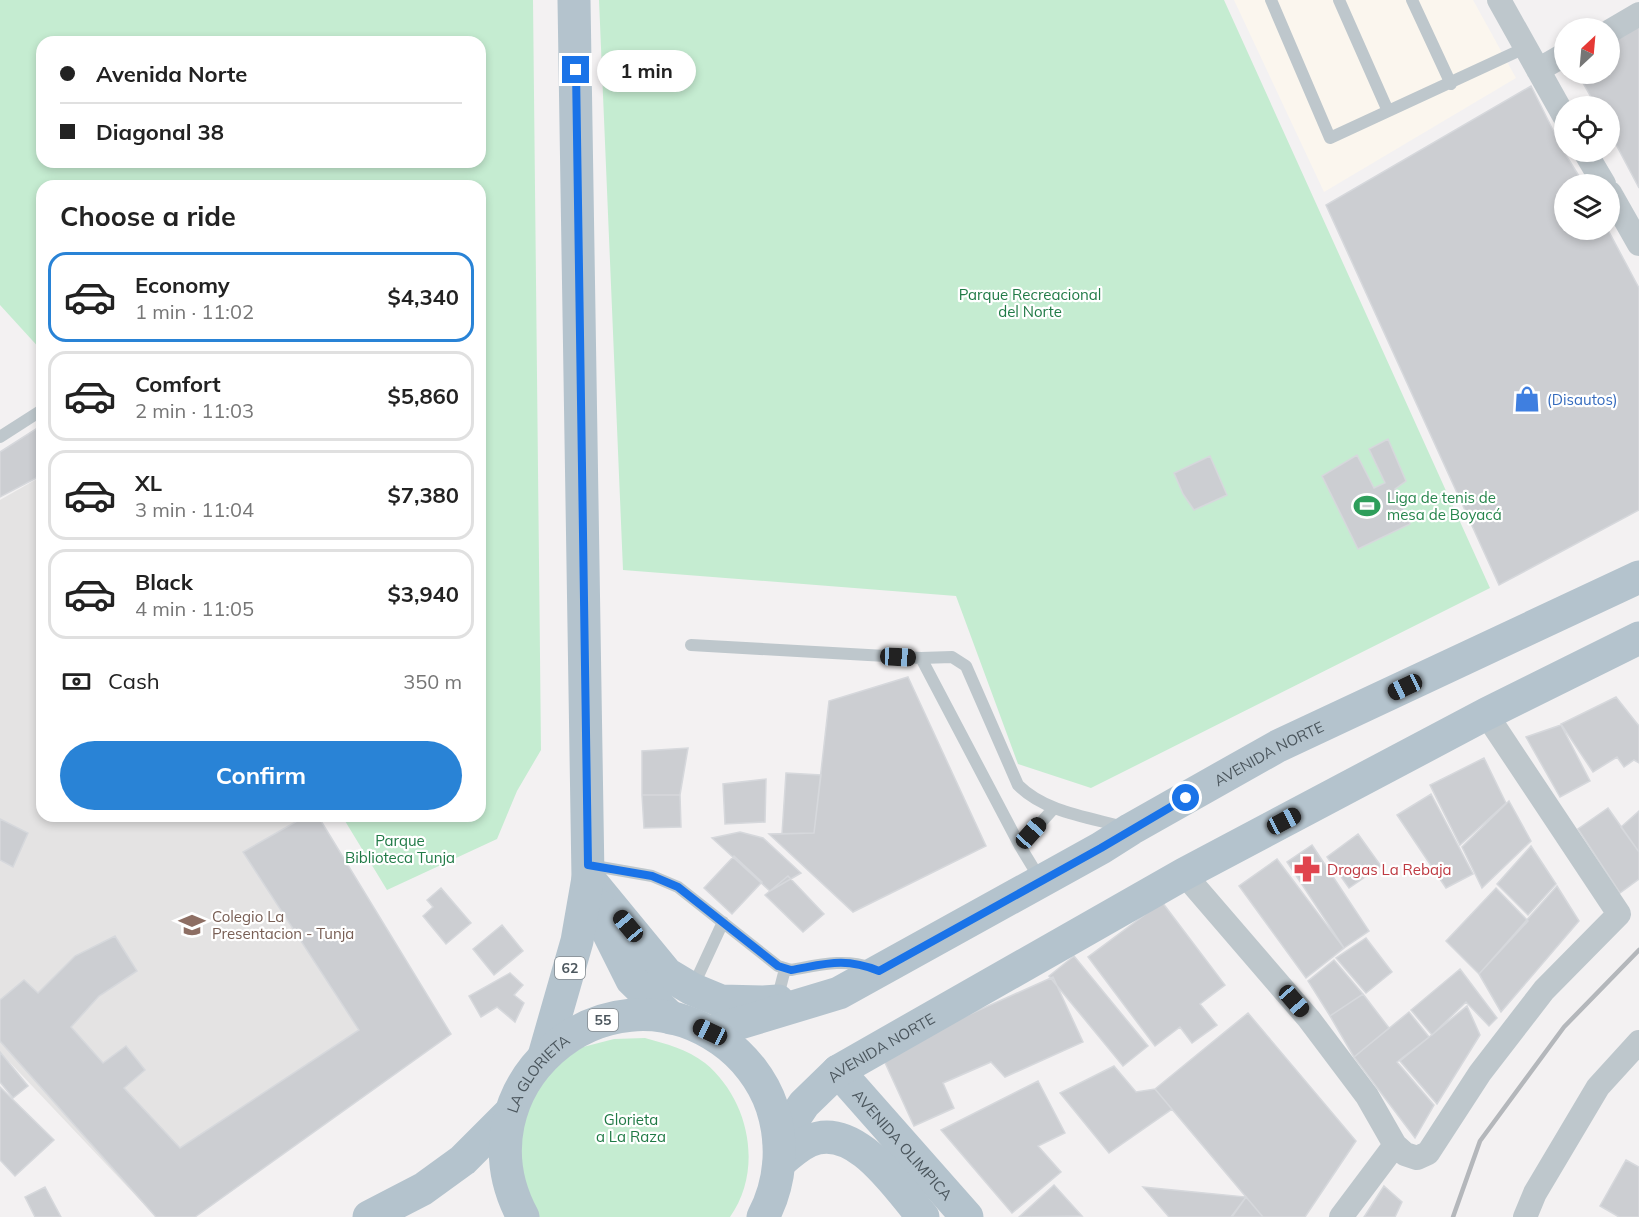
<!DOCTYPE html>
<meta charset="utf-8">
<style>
body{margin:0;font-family:Mulish,sans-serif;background:#f6f6f6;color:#222;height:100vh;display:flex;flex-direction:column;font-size:22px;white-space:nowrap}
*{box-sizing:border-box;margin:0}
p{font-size:20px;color:#767676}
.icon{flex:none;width:33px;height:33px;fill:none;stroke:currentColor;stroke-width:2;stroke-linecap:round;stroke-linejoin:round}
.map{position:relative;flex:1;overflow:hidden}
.side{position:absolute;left:36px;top:180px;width:450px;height:642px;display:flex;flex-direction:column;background:#fff;border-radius:18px;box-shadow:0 3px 9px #0003}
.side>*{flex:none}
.top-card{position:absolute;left:36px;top:36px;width:450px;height:132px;border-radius:18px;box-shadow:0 3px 9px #0003;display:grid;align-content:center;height:132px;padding:0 24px;background:#fff}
.needle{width:39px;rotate:26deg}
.fabs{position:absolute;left:1554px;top:18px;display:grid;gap:12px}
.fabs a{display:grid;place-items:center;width:66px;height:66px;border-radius:50%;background:#fff;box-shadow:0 3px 9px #0003;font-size:30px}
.end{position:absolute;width:27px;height:27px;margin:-14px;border:8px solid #1a73e8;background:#fff;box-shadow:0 0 0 3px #fff}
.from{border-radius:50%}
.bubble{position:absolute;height:42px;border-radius:21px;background:#fff;box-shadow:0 3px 9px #0003;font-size:20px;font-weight:700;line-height:42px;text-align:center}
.car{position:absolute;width:18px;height:36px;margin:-18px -9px;border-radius:8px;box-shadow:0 0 4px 2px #0007;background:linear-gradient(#222 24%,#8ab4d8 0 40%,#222 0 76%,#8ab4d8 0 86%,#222 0)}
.top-card b{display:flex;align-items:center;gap:21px;height:57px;font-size:22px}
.top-card b+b{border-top:2px solid #e0e0e0}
.top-card i{width:15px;height:15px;background:#222}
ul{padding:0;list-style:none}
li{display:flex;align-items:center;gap:18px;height:90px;margin:0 12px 9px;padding:0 12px;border:3px solid #e0e0e0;border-radius:18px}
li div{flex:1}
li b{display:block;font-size:22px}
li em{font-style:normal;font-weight:700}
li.current{border-color:#2983d6}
li>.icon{width:54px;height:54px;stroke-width:1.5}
h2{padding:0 24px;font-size:27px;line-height:72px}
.pay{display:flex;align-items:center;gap:15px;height:66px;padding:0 24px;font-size:22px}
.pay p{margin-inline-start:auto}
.action{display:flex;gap:12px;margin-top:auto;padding:12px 24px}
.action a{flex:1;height:69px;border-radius:36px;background:#2983d6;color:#fff;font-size:24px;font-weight:700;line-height:69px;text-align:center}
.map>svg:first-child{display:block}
.commercial{fill:#fbf6ee}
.education{fill:#e4e3e3}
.green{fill:#c5ecd1;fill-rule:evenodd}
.building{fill:#ccced2;stroke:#d6d8dc;stroke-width:1.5}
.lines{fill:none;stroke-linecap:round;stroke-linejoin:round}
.service{stroke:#bec7cc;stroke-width:12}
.minor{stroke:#bec7cc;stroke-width:24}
.primary{stroke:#b4c3cd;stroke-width:33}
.rail{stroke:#b4b7bb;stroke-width:4.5}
.route{stroke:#1a73e8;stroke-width:8}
.labels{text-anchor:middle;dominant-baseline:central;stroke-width:4.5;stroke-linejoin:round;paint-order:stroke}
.shield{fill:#fff;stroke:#81898e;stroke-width:1.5}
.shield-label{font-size:14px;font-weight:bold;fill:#4b565d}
.park-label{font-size:15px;fill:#207a46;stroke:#fff}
.shop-label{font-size:15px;fill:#366cbe;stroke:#fff;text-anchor:start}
.leisure-label{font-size:15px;fill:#27864d;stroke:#fff;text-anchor:start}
.street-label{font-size:15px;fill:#4b565d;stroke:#fff}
.health-label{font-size:15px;fill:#be3a42;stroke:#fff;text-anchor:start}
.education-label{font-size:15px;fill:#785e54;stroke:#fff;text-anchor:start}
</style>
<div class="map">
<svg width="1639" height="1217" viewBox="0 0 1639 1217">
<rect width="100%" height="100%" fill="#f3f1f2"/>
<path class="commercial" d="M1234 0H1473L1516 78 1324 192Z"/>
<path class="education" d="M42 476V816H318L451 1034 195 1217H156L0 1052V500Z"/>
<path class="green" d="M0 0H533L541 750 517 791 497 839 387 890 342 816H480V186H42V351L0 305ZM42 42H480V162H42Z
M599 0H1224L1490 588 1091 788 1018 764 956 596 623 570Z
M645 1038C666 1044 687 1049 705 1063 749 1099 764 1169 730 1217H533L516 1177 520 1115 556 1064 583 1047 614 1039Z"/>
<path class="building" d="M1639 24V188L1610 133V106H1596L1578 74H1610V39Z
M1531 86 1564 152 1584 184H1564V230H1608L1639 288V510L1499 585 1326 205Z
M42 425V475L0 497V452Z
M1388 439 1406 481 1395 489 1410 524 1358 549 1322 476 1357 455 1374 488 1385 483 1369 449Z
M1210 456 1227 495 1194 510 1183 494 1174 473Z
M908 677 986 846 853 912 769 834 814 833 829 701Z
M1616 697 1639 726V763L1634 760 1624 767 1617 757 1593 772 1561 724Z
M1561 725 1590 781 1560 797 1526 737Z
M688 748 680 795H642V751Z
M1484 758 1506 803 1460 845 1430 785Z
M786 773 821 775 814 833 782 834Z
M766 779 765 822 725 824 723 784Z
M1431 794 1473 874 1446 888 1397 815Z
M642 795H680L681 827 644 828Z
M1509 801 1531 841 1482 888 1462 847Z
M1608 808 1639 852V879L1620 893 1578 829Z
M1639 811V852L1621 827Z
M306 816H318L451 1034 195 1217H156L0 1041V1000L24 980 38 993 75 956 115 936 137 971 99 996 71 1027 103 1063 126 1046 145 1070 124 1088 180 1148 359 1030 243 852Z
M0 819 28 833 13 867 0 860Z
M740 832 763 838 801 873 770 891 712 838Z
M1358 834 1381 866 1349 888 1327 857Z
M1312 845 1369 931 1344 948 1287 862Z
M1531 846 1556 884 1528 915 1497 884Z
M734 856 762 882 732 914 704 888Z
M1277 859 1344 948 1306 978 1239 886Z
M788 876 824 914 803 932 765 895Z
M1557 886 1579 921 1501 1012 1479 974Z
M441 888 471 923 446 944 423 916 433 907 427 900Z
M1496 888 1528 921 1479 974 1446 941Z
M1162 902 1225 985 1200 1004 1217 1025 1192 1043 1180 1027 1155 1046 1088 957Z
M502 925 523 951 494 975 473 949Z
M1366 938 1392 972 1366 993 1336 958Z
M1074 956 1148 1046 1123 1066 1049 976Z
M1334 960 1363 994 1330 1016 1308 981Z
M1460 969 1497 1018 1489 1026 1466 1002 1432 1035 1411 1010Z
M510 973 523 985 514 995 524 1003 515 1022 497 1007 481 1017 469 996Z
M1053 977 1083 1042 1005 1077 991 1062 943 1083 954 1108 914 1126 881 1054Z
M1363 994 1389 1028 1354 1057 1330 1016Z
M1467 1006 1480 1035 1437 1104 1400 1061Z
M1409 1012 1429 1037 1397 1062 1434 1105 1415 1138 1354 1057Z
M1248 1013 1356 1141 1305 1217H1263L1155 1089Z
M0 1052 28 1086 13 1098 0 1082Z
M1114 1066 1136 1092 1155 1089 1172 1109 1109 1153 1060 1093Z
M1038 1081 1065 1133 1038 1146 1061 1172 1012 1213 941 1130Z
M0 1087 54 1140 15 1176 0 1160Z
M1626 1160 1639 1167V1217H1619L1600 1206Z
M1054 1185 1082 1216 1019 1217Z
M1384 1186 1402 1202 1395 1217H1364Z
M45 1187 61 1217H35L25 1197Z
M1143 1187 1246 1197 1231 1217H1169Z
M1246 1197 1263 1217H1232Z"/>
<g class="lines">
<path class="service" d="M1271 0 1330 138 1527 47
M1339 0 1388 111
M1412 0 1451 84
M0 437 42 410
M691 645 921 658 952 657 966 666 1018 785C1045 812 1087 817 1124 827
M921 658 1020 846 1040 879
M1020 846 1054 808
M589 865 652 876 678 887 778 966 791 970C819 965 845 958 871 968
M692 989 723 922
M777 1000 785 969"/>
<path class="minor" d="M1499 0 1564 116
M1610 31 1639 14
M1538 70 1564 55
M1585 152 1604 184
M1610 193 1639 244
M1184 874 1309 1019 1367 1096 1395 1145 1405 1154 1417 1158 1428 1153 1480 1073 1544 990 1619 914 1486 714
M1341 1217 1395 1145
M1525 1217 1535 1193 1598 1087 1639 1042"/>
<g class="primary">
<path d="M588 878 667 974 692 989 721 1001 763 1002 778 1001"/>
<path d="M598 905 607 930 632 980 671 1018"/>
<path id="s1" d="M710 1032 839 993 1101 848 1131 829 1278 746 1639 577"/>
<path d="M544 1056 577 941 588 878 574 0"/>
<path id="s2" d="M838 1071 967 1217"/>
<path id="s3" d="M779 1141 804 1104 838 1071 1184 874 1486 714 1639 638"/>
<path d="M779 1163C788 1155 798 1146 809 1141 855 1120 898 1188 923 1217"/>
<path d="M369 1217 423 1189 463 1160 510 1113"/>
<path id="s4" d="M523 1217C454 1090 602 958 721 1040 744 1056 763 1080 772 1107 784 1144 781 1183 763 1217"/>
</g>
<path class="rail" d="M1453 1217 1480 1141 1564 1027 1639 950"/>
</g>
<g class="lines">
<path class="route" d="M576 70 588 865 652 876 678 887 778 966 791 970C826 964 844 957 879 971L1101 848 1186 798"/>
</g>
<defs>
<g id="shop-bare" transform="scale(2.07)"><path d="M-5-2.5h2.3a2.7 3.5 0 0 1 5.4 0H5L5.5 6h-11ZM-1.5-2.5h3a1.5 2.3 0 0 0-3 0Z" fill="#3f7fe0" stroke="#fff" stroke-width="2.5" paint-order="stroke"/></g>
<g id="stadium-bare" transform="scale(2.07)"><path d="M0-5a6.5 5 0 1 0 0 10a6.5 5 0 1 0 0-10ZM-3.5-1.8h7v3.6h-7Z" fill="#2e9e5b" stroke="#fff" stroke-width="2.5" paint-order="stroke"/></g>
<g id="pharmacy-bare" transform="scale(2.07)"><path d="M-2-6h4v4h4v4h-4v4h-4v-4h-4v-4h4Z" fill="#e0444e" stroke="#fff" stroke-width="2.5" paint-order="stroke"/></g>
<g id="school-bare" transform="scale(2.07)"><path d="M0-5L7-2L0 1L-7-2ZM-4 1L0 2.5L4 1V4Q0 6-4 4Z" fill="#8d6e63" stroke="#fff" stroke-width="2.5" paint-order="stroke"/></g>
</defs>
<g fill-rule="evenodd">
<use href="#shop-bare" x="1527" y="399"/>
<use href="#stadium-bare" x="1367" y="506"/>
<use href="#pharmacy-bare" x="1307" y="869"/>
<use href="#school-bare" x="192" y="925"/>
</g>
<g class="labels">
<g class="shield">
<rect x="555" y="957" width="30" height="22" rx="4.5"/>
<rect x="588" y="1009" width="30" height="22" rx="4.5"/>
</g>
<g class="shield-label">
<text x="570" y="968">62</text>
<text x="603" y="1020">55</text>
</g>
<g class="park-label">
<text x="1030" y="294">Parque Recreacional<tspan x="1030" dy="17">del Norte</tspan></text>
<text x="400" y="840">Parque<tspan x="400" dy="17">Biblioteca Tunja</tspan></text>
<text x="631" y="1119">Glorieta<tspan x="631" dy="17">a La Raza</tspan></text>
</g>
<g class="shop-label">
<text x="1547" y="399">(Disautos)</text>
</g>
<g class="leisure-label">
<text x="1387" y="497">Liga de tenis de<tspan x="1387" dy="17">mesa de Boyacá</tspan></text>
</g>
<g class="street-label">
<text stroke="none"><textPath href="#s1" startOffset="627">AVENIDA NORTE</textPath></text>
<text stroke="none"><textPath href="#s3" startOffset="141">AVENIDA NORTE</textPath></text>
<text stroke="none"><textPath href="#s4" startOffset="156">LA GLORIETA</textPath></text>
<text stroke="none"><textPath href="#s2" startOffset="98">AVENIDA OLIMPICA</textPath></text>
</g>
<g class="health-label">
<text x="1327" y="869">Drogas La Rebaja</text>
</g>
<g class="education-label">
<text x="212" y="916">Colegio La<tspan x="212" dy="17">Presentacion - Tunja</tspan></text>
</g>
</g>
</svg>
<div class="fabs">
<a><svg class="needle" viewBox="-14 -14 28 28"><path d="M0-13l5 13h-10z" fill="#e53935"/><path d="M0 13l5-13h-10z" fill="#767676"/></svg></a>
<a><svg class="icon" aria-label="locate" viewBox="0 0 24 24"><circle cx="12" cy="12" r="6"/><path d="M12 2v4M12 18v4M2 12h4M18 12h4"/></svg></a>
<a><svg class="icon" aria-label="layers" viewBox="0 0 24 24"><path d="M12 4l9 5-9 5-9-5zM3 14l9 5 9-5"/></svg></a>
</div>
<i class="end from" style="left:1186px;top:798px"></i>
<i class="end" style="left:576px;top:70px"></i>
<div class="bubble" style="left:597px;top:50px;width:99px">1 min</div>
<i class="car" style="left:898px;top:657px;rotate:93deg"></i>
<i class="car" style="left:1405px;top:687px;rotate:245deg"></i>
<i class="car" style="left:1284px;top:821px;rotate:62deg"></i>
<i class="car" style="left:1031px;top:833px;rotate:42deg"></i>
<i class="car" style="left:628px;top:926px;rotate:320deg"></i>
<i class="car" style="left:1294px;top:1001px;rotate:139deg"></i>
<i class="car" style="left:710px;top:1032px;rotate:295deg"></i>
<div class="top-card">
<b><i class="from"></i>Avenida Norte</b>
<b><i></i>Diagonal 38</b>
</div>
<section class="side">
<h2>Choose a ride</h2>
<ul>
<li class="current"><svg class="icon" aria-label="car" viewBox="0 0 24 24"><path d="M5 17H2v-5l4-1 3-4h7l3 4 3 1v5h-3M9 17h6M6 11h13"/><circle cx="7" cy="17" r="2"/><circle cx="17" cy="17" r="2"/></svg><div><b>Economy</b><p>1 min · 11:02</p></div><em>$4,340</em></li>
<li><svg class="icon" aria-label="car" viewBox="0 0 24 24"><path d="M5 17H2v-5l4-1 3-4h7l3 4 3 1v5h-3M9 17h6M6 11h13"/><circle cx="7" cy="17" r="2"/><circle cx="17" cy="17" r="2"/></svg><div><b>Comfort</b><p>2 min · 11:03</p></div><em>$5,860</em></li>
<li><svg class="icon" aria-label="car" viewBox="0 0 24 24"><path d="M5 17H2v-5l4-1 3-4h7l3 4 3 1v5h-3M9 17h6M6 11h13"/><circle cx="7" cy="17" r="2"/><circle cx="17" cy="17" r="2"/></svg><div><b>XL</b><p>3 min · 11:04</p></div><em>$7,380</em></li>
<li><svg class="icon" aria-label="car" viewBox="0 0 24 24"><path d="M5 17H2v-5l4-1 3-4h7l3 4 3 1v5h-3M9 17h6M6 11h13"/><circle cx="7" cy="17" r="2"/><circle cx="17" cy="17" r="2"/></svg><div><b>Black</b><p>4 min · 11:05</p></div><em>$3,940</em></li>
</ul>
<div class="pay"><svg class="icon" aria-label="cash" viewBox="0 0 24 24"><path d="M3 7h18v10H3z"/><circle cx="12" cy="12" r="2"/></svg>Cash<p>350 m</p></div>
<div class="action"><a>Confirm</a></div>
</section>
</div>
